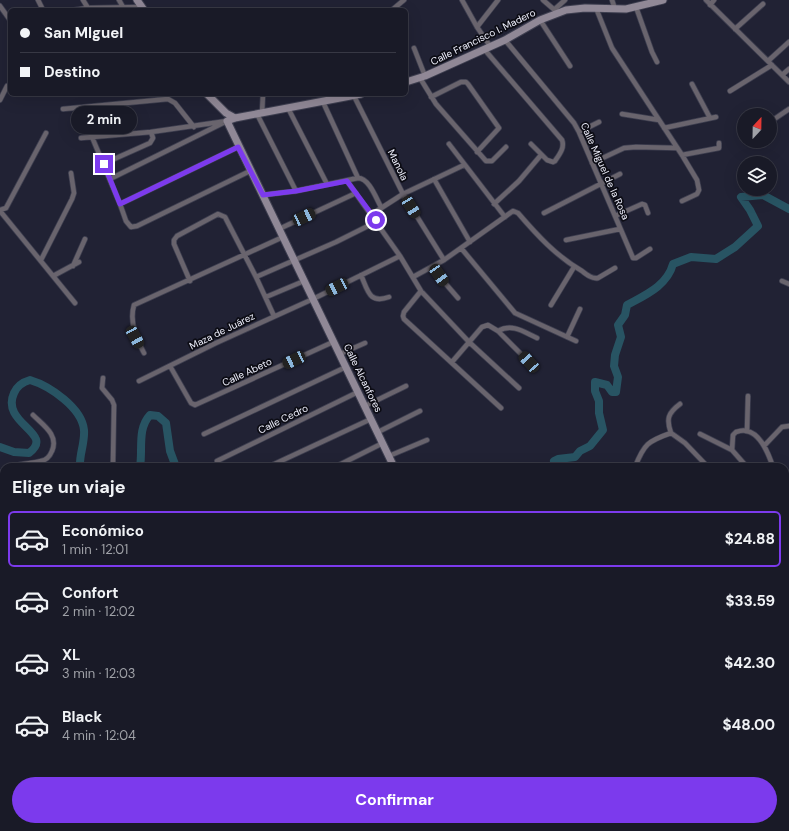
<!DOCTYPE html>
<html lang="es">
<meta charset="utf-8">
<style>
body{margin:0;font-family:"DM Sans",sans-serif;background:#22232f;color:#f1f3f6;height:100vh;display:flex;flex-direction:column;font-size:15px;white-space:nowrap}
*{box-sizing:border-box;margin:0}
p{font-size:13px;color:#9fa1a7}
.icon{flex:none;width:22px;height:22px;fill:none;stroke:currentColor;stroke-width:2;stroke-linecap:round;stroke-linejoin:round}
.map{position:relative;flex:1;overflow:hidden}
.side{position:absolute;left:0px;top:463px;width:789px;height:368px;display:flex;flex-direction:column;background:#191a27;border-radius:12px 12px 0 0;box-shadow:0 4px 16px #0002,0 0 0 1px #373844}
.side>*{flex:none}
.guide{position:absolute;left:8px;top:8px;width:400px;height:88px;border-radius:6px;box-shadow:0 4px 16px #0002,0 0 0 1px #373844;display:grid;align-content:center;height:88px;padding:0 12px;background:#191a27}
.needle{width:26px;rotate:22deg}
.controls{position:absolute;left:737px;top:108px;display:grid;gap:8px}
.controls a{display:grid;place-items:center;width:40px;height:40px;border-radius:50%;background:#191a27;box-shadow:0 4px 16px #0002,0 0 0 1px #373844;font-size:20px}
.end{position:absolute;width:18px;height:18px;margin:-9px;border:5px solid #7c3aed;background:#fff;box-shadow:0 0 0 2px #fff}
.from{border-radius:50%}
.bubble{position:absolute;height:28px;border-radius:14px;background:#191a27;box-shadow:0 4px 16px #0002,0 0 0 1px #373844;font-size:13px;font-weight:700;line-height:28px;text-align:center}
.car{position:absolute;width:12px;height:24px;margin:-12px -6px;border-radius:5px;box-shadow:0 0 3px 1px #0007;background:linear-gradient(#222 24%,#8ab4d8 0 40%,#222 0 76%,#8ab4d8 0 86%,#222 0)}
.guide b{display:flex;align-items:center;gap:14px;height:38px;font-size:15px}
.guide b+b{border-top:1px solid #373844}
.guide i{width:10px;height:10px;background:#f1f3f6}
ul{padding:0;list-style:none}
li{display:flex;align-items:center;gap:12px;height:56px;margin:0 8px 6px;padding:0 4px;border:2px solid transparent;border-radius:6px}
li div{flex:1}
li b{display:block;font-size:15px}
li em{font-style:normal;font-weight:700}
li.selected{border-color:#7c3aed}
li>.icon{width:36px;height:36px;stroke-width:1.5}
h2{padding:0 12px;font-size:18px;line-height:48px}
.cta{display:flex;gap:8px;margin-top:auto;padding:8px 12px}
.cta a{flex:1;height:46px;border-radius:24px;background:#7c3aed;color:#fff;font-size:16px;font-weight:700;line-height:46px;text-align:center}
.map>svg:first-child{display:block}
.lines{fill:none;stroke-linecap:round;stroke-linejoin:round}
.river{stroke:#285463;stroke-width:8}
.street-casing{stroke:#3e3f50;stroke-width:6}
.secondary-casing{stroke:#3e3f50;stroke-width:9}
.street{stroke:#69646d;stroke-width:4.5}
.secondary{stroke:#908896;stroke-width:7}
.route{stroke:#7c3aed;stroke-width:5}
.labels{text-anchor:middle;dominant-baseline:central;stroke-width:3.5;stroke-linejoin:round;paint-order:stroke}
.street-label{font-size:10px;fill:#edeefb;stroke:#0c0c14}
</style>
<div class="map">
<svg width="789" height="831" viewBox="0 0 789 831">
<rect width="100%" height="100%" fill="#212234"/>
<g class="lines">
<path class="river" d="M0 447 14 452 29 453C56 433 0 424 14 393 17 386 23 382 30 380 50 386 82 408 84 430 85 443 79 455 80 467
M140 467C143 449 137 429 150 415L158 416 166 423 170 451 176 467
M558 467 554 461 558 459 575 457 580 451 590 446 603 430 599 413V401L595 391V382L607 385 612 392H616L618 377 614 366 615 355 621 337 618 325 625 315 627 305C645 295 667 286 673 264L691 257 716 259 735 247 758 226 750 210 741 197 763 195 789 209"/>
<g class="street-casing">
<path id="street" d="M38 0 43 10
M83 0 88 8V10
M119 0 123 7
M462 0 477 27 490 46
M543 0 558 13
M612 0 615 9
M706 0 789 82
M710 5 714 0
M0 6 10 20
M636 7 652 52 657 62
M596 8 612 48 682 155 697 180 699 190 697 194 682 201
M555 9 565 0
M74 10 88 8 142 7
M392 10 404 0
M540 20 570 66
M477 27 498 0
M735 29 763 4
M505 40 574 123 579 132 633 258H636L650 249
M414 48 425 76
M484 49 562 140C565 148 559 155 555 161L553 162 547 160 531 144
M768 61 789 42
M782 75 789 69
M420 78 436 104 486 161H492L506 147
M692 84 710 118
M730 91 772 65
M354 96 403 194 444 260
M431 97 461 82H466L468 84 499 128 477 152
M0 100 7 86
M323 102 358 178C369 178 376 198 381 207
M288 108 327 184
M63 109 168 99 175 103 194 127
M262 113 263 94
M257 114 296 191
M622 114 659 120
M770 122 789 109
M664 128 716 117
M579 132 599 122
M92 137 120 204 126 221 131 227 137 226 250 171
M81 138 151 132 227 121
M449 144 505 217
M682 155 719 148V143
M592 163 624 148 636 147 677 148
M103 164 150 143 153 138 151 132
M110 179 223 123
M434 179 470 242
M347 181 400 256 421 291 469 342 519 388
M263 195 296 191 358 178
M120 204 238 147
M494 204 519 181 541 155
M0 210 6 208 46 133
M0 211 75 303
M544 213 620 174
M372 214 403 194 464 165
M615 216 642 204 645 205 648 213
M279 229 356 193
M566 240 620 229
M461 248 515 313 576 341
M41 260 72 199 74 193 71 173
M73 266 85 239
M433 266 445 283 458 298
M361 275C368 291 369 304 389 297
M53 276 79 262
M256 277 336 242 370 225 376 220
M413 277 444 260 513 211 518 213C537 235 556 256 582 271 587 275 592 279 598 278L615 268
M190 281 174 244V240L177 236 218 214 225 217 256 277 274 316
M782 281 789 284
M421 291 404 312 403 316 404 319 501 408
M266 297 304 281
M551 305 574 267
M498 331C512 323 524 332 537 338
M567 337 580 309
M144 353C136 339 129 322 134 305L283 237
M340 354 365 343
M452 362 482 327 488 325 498 331 529 362
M170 366 191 403 195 405 333 342
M103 378 102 388 112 400 114 405 113 462 115 467
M139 381 216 343 313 299 400 256
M365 406 406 386
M747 431 748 396
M378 432 420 411
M671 433 685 443 708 467
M204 434 346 367
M700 434 732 450
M764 446 782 427 789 426
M389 456 427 440
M217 461 358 392
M10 467C20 463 31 464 41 461 47 460 50 456 52 451 59 435 43 425 33 415
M268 467 371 419
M335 467 383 443
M635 467C644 444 648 441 671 433 666 419 668 413 680 404
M747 467 732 450 733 435 736 432C739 431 744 430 746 431 761 433 769 455 773 467
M787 495 789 500
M785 531 789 530
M0 564 4 567
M785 582 789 576
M785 629 789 631
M0 630 4 629
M0 637 4 633
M785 671 789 673
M785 706H789
M785 758 789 757
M785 790 789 794
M167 827 174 831
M285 827 289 831
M335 827 336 831
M402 827V831
M461 827 464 831
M675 827 677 831
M509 829 529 830 553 827
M74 831 80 827
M314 831 317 827
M594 831 596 827
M625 831 627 827
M638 831 640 827
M785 831 789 826"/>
</g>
<g class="secondary-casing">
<path id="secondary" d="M137 0 144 10
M406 82 425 76 505 40 540 20 566 10 585 8 626 9 663 0
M207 94 226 113 235 118
M361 94 235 118 227 121 394 467
M0 474 4 477
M0 492 4 493
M785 650 789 651
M0 768 4 765
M0 779 4 776"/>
</g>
<use href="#street" class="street"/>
<use href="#secondary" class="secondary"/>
</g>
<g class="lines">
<path class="route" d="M104 164 120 204 238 147 263 195 296 191 347 181 376 220"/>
</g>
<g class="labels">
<g class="street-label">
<text transform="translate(483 37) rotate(-26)">Calle Francisco I. Madero</text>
<text transform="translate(398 165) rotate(64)">Manola</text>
<text transform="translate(605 171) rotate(66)">Calle Miguel de la Rosa</text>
<text transform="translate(222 331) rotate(-26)">Maza de Juárez</text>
<text transform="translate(247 372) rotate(-25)">Calle Abeto</text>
<text transform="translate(363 378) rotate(64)">Calle Alcanfores</text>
<text transform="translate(283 419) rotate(-26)">Calle Cedro</text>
</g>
</g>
</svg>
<div class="controls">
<a><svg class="needle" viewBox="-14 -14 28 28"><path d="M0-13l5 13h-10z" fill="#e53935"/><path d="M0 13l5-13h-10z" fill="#9fa1a7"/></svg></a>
<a><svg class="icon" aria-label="layers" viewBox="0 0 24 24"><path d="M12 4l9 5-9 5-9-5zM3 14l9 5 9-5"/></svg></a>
</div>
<i class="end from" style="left:376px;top:220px"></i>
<i class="end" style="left:104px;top:164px"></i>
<div class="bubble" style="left:71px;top:106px;width:66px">2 min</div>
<i class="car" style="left:411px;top:207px;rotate:148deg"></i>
<i class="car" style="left:304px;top:217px;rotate:65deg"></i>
<i class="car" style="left:439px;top:275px;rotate:145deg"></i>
<i class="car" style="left:337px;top:287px;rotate:244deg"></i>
<i class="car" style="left:135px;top:337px;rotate:151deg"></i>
<i class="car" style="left:294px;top:360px;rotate:245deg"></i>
<i class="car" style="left:529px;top:362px;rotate:318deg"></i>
<div class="guide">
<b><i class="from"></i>San MIguel</b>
<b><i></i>Destino</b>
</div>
<section class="side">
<h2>Elige un viaje</h2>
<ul>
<li class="selected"><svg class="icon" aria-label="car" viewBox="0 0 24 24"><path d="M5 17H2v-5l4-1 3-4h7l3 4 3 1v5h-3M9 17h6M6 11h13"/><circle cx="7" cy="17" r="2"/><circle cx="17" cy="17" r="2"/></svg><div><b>Económico</b><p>1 min · 12:01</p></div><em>$24.88</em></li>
<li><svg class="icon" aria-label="car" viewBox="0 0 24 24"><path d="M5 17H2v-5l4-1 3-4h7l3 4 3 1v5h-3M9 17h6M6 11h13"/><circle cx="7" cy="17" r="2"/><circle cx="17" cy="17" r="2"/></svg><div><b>Confort</b><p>2 min · 12:02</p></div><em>$33.59</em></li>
<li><svg class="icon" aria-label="car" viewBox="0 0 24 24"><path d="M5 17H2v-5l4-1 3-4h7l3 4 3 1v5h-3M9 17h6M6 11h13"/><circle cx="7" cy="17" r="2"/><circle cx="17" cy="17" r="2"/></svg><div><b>XL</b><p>3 min · 12:03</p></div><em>$42.30</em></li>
<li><svg class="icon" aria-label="car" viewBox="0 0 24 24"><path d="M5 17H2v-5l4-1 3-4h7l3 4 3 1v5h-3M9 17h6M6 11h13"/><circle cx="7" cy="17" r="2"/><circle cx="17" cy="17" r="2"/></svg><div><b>Black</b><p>4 min · 12:04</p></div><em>$48.00</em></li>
</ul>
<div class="cta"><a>Confirmar</a></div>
</section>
</div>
